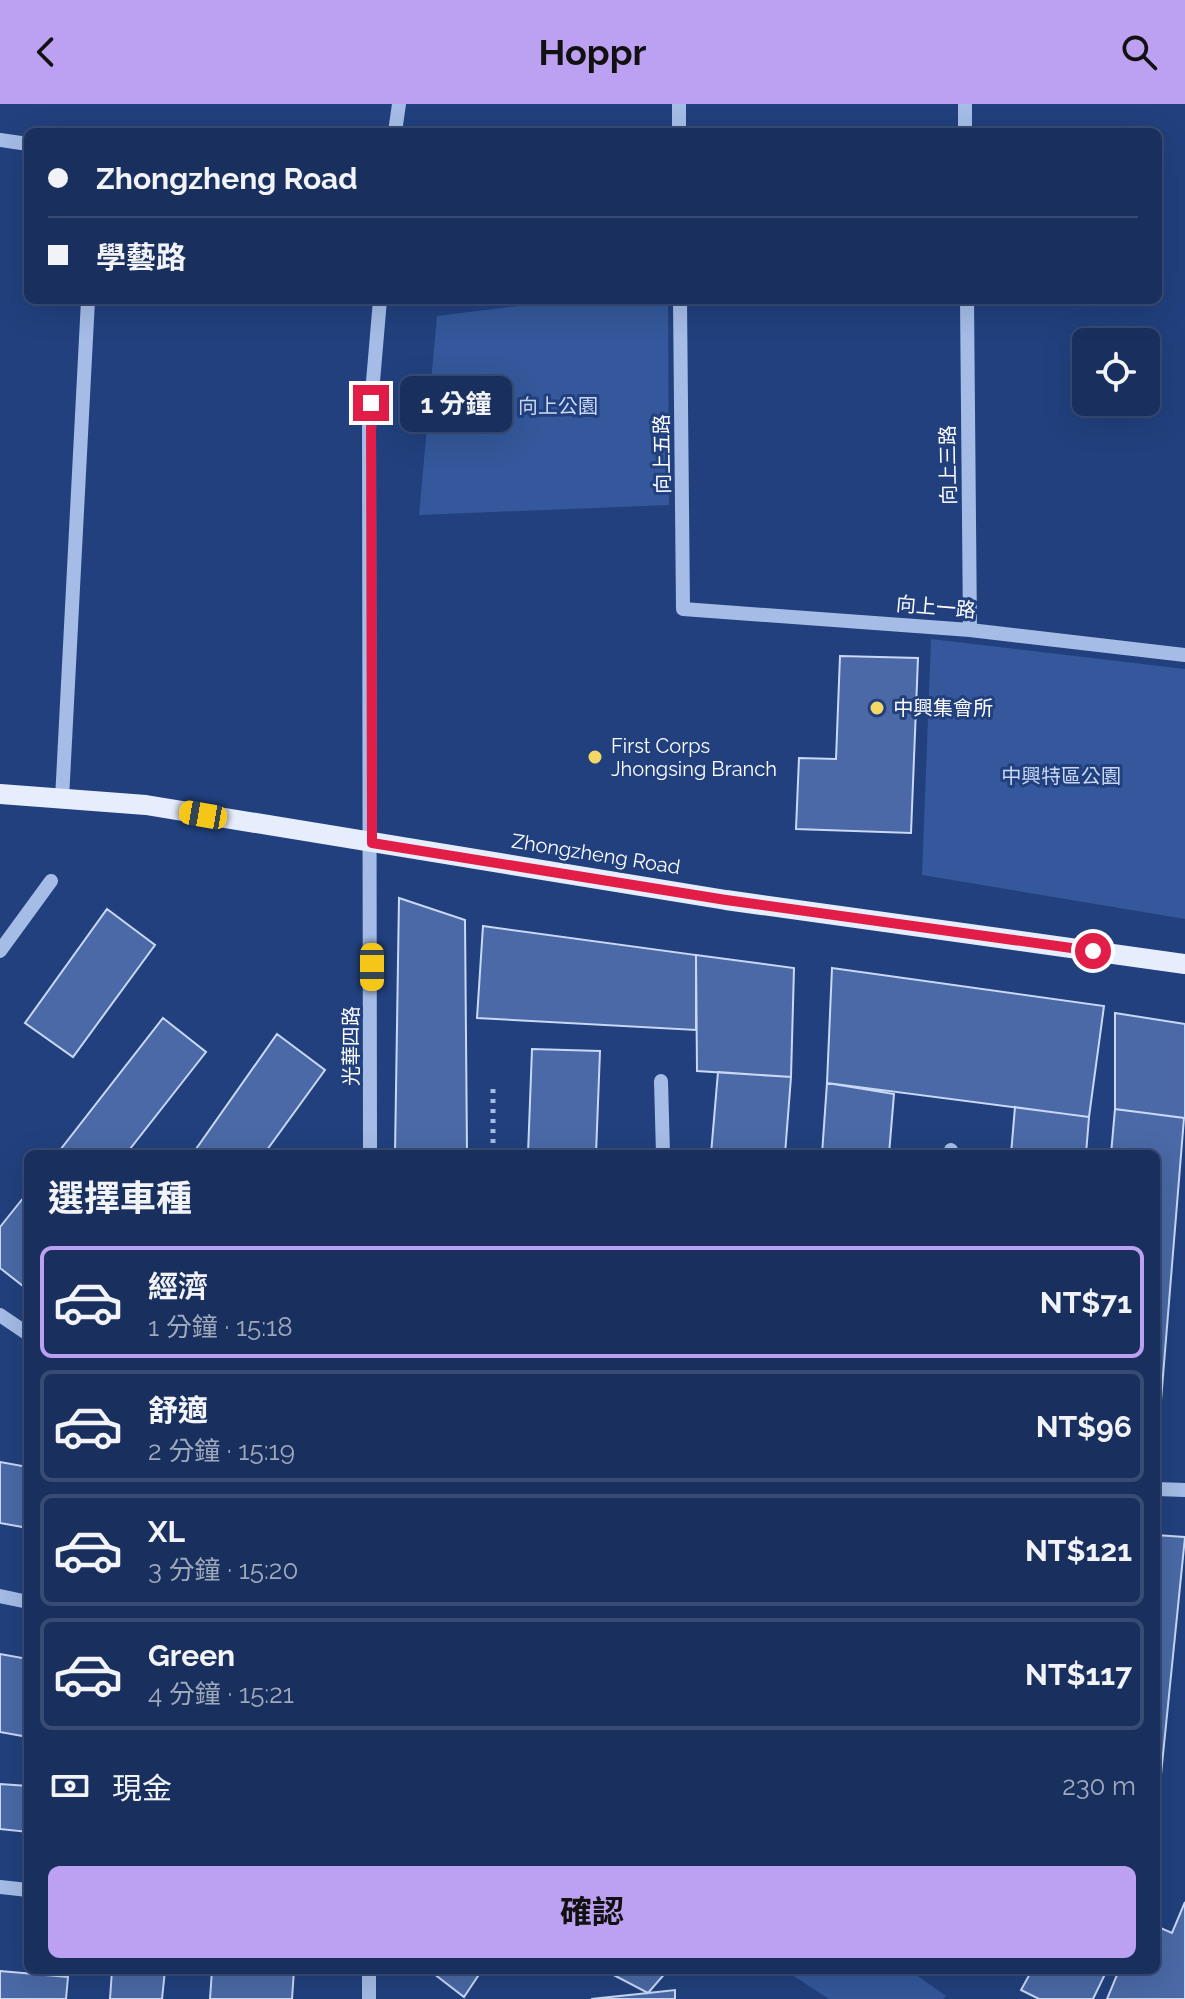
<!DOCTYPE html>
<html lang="zh-TW">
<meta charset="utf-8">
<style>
body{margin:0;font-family:Raleway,"Noto Sans TC",sans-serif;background:#223864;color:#f1f3f6;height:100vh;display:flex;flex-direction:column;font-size:30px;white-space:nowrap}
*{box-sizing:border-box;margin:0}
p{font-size:26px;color:#9fa9bc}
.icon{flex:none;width:44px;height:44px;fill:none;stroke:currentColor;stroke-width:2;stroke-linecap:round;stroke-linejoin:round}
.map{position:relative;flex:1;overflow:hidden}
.panel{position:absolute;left:24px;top:1046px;width:1136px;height:824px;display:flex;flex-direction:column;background:#19305e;border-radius:12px;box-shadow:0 8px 32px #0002,0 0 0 2px #374b73}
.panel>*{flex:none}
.top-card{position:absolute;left:24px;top:24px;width:1138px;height:176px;border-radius:12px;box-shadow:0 8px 32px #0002,0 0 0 2px #374b73;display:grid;align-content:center;height:176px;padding:0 24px;background:#19305e}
.controls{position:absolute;left:1072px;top:224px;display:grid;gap:16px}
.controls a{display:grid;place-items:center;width:88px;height:88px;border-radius:12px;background:#19305e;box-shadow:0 8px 32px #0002,0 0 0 2px #374b73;font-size:40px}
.end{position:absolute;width:36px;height:36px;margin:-18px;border:10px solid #e11d48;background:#fff;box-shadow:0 0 0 4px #fff}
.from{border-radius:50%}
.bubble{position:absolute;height:56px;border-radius:12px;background:#19305e;box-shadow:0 8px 32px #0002,0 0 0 2px #374b73;font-size:26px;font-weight:700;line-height:56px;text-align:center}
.car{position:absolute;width:24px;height:48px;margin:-24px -12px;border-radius:10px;box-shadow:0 0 6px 2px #0007;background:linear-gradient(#f5c518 24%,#345 0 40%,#f5c518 0 76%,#345 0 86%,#f5c518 0)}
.top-card b{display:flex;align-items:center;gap:28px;height:76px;font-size:30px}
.top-card b+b{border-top:2px solid #374b73}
.top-card i{width:20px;height:20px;background:#f1f3f6}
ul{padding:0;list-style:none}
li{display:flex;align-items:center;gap:24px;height:112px;margin:0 16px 12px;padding:0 8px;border:4px solid #374b73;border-radius:12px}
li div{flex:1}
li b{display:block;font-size:30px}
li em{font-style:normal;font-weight:700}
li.current{border-color:#bca0f2}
li>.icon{width:72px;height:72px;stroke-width:1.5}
h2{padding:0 24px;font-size:36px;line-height:96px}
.pay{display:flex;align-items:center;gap:20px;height:88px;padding:0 24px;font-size:30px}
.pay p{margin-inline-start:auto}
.primary-button{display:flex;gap:16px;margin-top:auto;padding:16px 24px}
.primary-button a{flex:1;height:92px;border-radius:12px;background:#bca0f2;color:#111;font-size:32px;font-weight:700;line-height:92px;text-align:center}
header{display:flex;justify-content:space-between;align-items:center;height:104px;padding:0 24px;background:#bca0f2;color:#111;font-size:36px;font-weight:700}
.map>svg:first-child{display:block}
.green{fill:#34589b}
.building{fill:#4a69a6;stroke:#c8d8f5;stroke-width:2}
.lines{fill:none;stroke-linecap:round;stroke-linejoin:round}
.path{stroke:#a4bce6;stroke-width:5;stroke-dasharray:4 6;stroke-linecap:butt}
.minor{stroke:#a4bce6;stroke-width:14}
.major{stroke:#e6edfd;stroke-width:20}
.route{stroke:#e11d48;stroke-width:10}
.poi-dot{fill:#f3d866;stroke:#21407d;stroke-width:3}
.labels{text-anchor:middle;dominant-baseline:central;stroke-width:6;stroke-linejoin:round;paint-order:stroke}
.park-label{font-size:20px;fill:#c8d8f5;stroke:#21407d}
.street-label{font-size:20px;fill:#fff;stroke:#21407d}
.poi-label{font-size:20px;fill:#fff;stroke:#21407d;text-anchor:start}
</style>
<header><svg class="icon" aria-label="back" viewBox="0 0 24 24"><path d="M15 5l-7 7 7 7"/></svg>Hoppr<svg class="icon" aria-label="search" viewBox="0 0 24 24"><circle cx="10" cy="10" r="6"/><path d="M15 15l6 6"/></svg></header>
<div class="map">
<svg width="1185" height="1895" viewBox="0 0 1185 1895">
<rect width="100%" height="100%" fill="#21407d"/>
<path class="green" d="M566 196H668L669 401 419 411 437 212Z
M931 535 1185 565V815L922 771Z
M791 1866H909L946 1892 943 1895H829L789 1869Z"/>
<path class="building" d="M840 552 918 554 911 729 796 725 799 654 836 655Z
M399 794 465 816 467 1050H395Z
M107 805 155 841 73 953 25 919Z
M483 822 696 851V926L477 914Z
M696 851 794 864 791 973 697 967Z
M832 864 1104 902 1089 1013 827 979Z
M1115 909 1185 920V1014L1115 1005Z
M163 914 206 948 126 1050H57Z
M277 930 325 966 264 1050H203L196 1045Z
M532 945 600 947 596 1050H528Z
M718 968 791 973 785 1050H711Z
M827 979 894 990 889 1050H822Z
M1015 1003 1089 1013 1086 1050H1011Z
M1115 1005 1184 1014 1159 1321H1156V1050H1111Z
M28 1088V1176L23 1182 0 1164V1123Z
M0 1358 28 1363V1424L0 1419Z
M1156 1431 1185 1433 1156 1720Z
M0 1550 28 1555V1633L0 1628Z
M0 1680 28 1682V1728L0 1725Z
M1185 1798V1895H1107L1119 1866H1156V1822L1172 1829Z
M112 1866H165L162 1895H110Z
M212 1866H294L292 1895H210Z
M429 1866H482L464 1893Z
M604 1866H668L648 1889Z
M1032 1866H1107L1093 1895H1039L1021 1886Z
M0 1867 68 1873 66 1895H0Z
M675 1886V1895H591L648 1889Z"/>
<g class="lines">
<path class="path" d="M493 985V1050"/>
<path class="minor" d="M679 0V28
M965 0V28
M395 28 399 0
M0 36 28 40
M680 196 683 505 970 526 1185 551
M967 196 970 526
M62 695 88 196
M0 847 51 777
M661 977 663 1050
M370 1050 369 324 380 196
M950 1050 951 1046
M0 1211 28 1230
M1156 1385 1185 1386
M0 1492 28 1498
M0 1783 28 1786
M369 1895V1866"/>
<path class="major" d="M0 690 146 701 726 796 1185 860"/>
</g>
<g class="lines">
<path class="route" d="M371 299 372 739 726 796 1093 847"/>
</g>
<g class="poi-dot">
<circle cx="877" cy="604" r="8"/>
<circle cx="595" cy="653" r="8"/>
</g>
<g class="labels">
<g class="park-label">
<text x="558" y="302">向上公園</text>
<text x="1061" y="672">中興特區公園</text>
</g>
<g class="street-label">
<text transform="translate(662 350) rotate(-91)">向上五路</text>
<text transform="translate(948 361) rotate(-91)">向上三路</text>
<text transform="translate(936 503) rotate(5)">向上一路</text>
<text transform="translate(596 750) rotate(9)">Zhongzheng Road</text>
<text transform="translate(351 942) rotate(-90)">光華四路</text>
</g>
<g class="poi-label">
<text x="893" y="604">中興集會所</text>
<text x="611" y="642">First Corps<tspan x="611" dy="23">Jhongsing Branch</tspan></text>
</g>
</g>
</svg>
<div class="controls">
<a><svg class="icon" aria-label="locate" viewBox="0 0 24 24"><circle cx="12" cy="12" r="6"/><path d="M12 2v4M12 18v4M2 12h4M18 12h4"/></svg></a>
</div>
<i class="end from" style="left:1093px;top:847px"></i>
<i class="end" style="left:371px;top:299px"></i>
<div class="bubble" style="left:400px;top:272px;width:112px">1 分鐘</div>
<i class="car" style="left:203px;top:711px;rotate:280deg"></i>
<i class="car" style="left:372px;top:863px;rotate:180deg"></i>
<div class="top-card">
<b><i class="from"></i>Zhongzheng Road</b>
<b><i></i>學藝路</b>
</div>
<section class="panel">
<h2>選擇車種</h2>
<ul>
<li class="current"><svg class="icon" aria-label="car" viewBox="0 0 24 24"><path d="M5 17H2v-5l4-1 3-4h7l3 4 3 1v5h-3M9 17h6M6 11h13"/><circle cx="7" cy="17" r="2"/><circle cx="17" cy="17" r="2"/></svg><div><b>經濟</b><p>1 分鐘 · 15:18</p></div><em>NT$71</em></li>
<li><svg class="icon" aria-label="car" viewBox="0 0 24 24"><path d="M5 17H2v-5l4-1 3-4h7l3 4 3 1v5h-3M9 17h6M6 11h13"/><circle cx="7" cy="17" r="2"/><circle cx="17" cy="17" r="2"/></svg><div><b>舒適</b><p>2 分鐘 · 15:19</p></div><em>NT$96</em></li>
<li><svg class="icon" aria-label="car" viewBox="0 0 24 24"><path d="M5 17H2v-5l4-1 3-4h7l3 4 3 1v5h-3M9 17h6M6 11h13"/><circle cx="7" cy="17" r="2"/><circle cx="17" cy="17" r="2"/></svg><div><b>XL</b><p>3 分鐘 · 15:20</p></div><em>NT$121</em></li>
<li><svg class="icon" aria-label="car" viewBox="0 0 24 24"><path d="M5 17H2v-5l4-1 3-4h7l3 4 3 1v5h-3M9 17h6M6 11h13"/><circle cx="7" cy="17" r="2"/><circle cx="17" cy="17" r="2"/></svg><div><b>Green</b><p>4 分鐘 · 15:21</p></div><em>NT$117</em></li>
</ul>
<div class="pay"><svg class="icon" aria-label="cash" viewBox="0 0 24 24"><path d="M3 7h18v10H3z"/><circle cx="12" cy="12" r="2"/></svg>現金<p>230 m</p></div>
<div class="primary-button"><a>確認</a></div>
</section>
</div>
